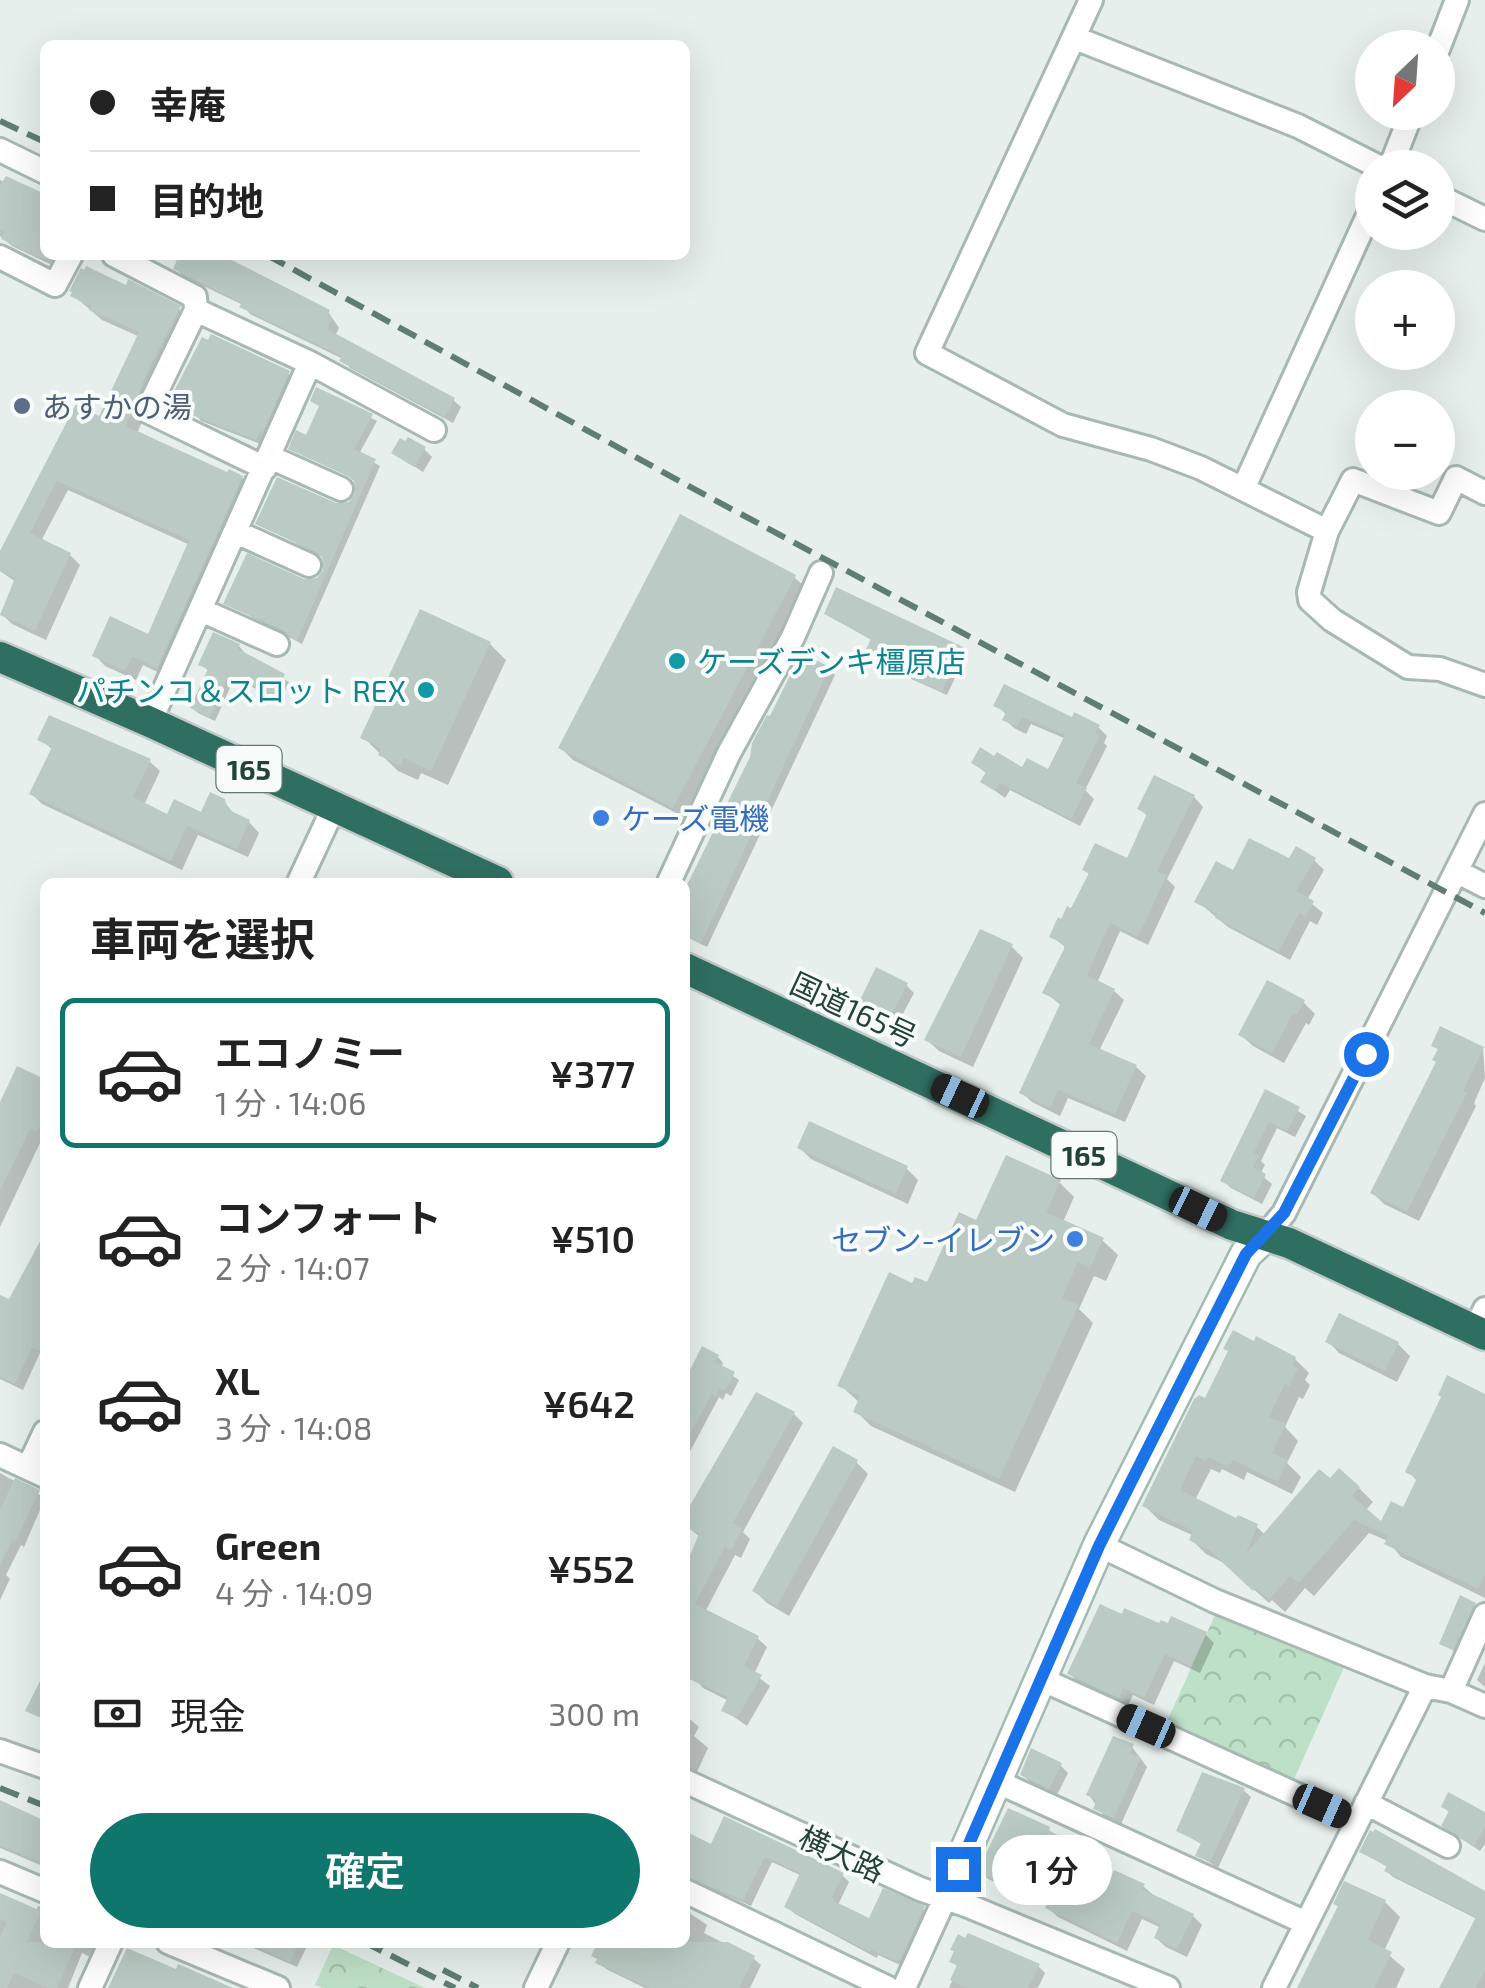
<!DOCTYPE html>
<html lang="ja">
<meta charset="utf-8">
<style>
body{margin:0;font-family:"Exo 2","Noto Sans JP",sans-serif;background:#f6f6f6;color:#222;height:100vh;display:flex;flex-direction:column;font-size:38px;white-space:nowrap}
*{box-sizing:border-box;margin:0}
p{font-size:32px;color:#767676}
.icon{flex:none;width:55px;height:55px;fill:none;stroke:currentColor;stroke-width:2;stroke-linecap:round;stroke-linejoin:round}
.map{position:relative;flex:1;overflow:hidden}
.side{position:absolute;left:40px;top:878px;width:650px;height:1070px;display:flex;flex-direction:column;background:#fff;border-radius:15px;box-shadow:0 10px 40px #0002}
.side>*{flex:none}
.banner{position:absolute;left:40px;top:40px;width:650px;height:220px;border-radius:15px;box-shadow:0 10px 40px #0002;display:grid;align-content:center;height:220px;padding:0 50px;background:#fff}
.needle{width:65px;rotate:205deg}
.buttons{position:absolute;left:1355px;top:30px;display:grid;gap:20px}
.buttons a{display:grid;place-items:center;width:100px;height:100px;border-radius:50%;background:#fff;box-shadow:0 10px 40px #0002;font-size:50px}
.end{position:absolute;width:45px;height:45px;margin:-22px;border:12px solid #1a73e8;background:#fff;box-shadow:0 0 0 5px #fff}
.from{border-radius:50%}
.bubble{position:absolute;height:70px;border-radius:35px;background:#fff;box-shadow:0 10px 40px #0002;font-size:32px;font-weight:600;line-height:70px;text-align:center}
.car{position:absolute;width:30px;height:60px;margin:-30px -15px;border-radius:12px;box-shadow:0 0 8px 2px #0007;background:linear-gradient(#222 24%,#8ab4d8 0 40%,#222 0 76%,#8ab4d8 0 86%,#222 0)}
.banner b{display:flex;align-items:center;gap:35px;height:95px;font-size:38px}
.banner b+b{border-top:2px solid #e0e0e0}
.banner i{width:25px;height:25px;background:#222}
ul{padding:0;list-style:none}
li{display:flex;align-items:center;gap:30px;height:150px;margin:0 20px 15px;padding:0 30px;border:5px solid transparent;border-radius:15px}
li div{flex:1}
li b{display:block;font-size:38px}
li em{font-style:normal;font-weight:600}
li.active{border-color:#0f766e}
li>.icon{width:90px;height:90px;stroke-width:1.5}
h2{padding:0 50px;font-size:45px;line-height:120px}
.pay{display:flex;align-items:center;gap:25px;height:110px;padding:0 50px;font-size:38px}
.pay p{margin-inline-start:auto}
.action{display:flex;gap:20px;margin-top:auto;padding:20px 50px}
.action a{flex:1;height:115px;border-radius:60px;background:#0f766e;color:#fff;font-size:40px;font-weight:600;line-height:115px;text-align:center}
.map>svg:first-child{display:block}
.park{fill:url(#park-crowns)}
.shadow{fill:#0003}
.building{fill:#bbcac4}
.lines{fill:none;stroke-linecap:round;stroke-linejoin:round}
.street-casing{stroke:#a8b8b2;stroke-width:28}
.secondary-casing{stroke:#a4bbb3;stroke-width:35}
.highway-casing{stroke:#c2cac8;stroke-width:35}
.street{stroke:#fff;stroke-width:22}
.secondary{stroke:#fff;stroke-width:30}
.highway{stroke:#2f6f62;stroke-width:30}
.rail{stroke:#5f7d75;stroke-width:6;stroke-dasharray:20 10;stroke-linecap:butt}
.route{stroke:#1a73e8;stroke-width:12}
.service-dot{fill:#5c6f8a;stroke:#f7fbf9;stroke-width:4}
.culture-dot{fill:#0f9aa8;stroke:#f7fbf9;stroke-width:4}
.shop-dot{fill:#3f7fe0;stroke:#f7fbf9;stroke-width:4}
.labels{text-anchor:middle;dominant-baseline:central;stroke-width:8;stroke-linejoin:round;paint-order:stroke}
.shield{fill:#f7fbf9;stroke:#637a73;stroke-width:2.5}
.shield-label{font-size:28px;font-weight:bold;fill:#24423a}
.service-label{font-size:30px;fill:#4e5e75;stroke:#f7fbf9;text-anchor:start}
.culture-label{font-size:30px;fill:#0d838f;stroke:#f7fbf9;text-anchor:start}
.shop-label{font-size:30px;fill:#366cbe;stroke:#f7fbf9;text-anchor:start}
.street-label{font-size:30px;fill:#24423a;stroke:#f7fbf9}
</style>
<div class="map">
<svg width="1485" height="1988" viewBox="0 0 1485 1988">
<defs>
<pattern id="park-crowns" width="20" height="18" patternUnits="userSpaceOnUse" patternTransform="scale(2.5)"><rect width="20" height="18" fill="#bfe0c8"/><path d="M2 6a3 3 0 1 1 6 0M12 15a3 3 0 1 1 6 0" fill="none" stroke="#a4c1ad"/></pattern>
</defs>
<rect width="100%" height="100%" fill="#e6efeb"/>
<path class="park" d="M1219 1606 1346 1663 1292 1784 1165 1726Z
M333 1945 425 1988H322L315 1985Z"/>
<path class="shadow" d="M0 180 45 198V255H64L60 262 52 265 12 246 0 236Z
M182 255H220L328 312 339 328 335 336 453 400 461 407 453 423 350 368 343 359 250 314 243 305 183 276 176 268Z
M73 295 179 309 190 319 158 381 137 434 229 475 242 478 252 488 168 677 143 665 136 680 105 666 95 655 149 637 190 545 68 490 41 541 70 555 80 565 46 640 12 624 2 614 16 582 0 571V557L101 419 140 337 102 320Z
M288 373 295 380 263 445 201 421 195 413 173 398Z
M317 390 377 421 359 454 380 466 302 644 226 603 320 579 327 565 324 558 258 523 350 504 358 495 356 480 291 448 307 438 321 407 312 400Z
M424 449 432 457 423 472 394 453Z
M794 577 806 588 686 818 573 760 561 748Z
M826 614 961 649 966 654 947 695 871 661 866 656 873 641Z
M490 644 506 660 448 785 421 773 418 780 398 771 363 737Z
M239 646 244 652 243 655 289 682 281 700 234 679 215 721 198 713 193 708 209 671 201 665Z
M829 669 835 675 707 947 685 936V893Z
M996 705 1073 720 1098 727 1107 736 1104 743 1107 746 1085 790 1094 799 1080 826 1010 790 1005 798 983 782 987 774 974 763 1049 772 1066 739 1031 724 1026 734 1014 728 1005 719 1007 715Z
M40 739 149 761 160 771 144 805 168 817 202 815 224 801 235 816 249 822 259 833 248 857 198 835 182 870 42 804 32 794 53 750Z
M1194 797 1203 807 1167 879 1175 887 1148 945 1120 931 1097 983 1114 991 1124 1000 1099 1051 1136 1067 1146 1076 1125 1122 1068 1098 1060 1116 1032 1102 1022 1093 1062 1006 1046 993 1067 948 1052 937 1072 911 1090 875 1085 870 1129 861 1148 817 1140 808Z
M1314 860 1324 870 1307 900 1323 913 1317 925 1310 921 1290 960 1228 927 1197 901 1290 862Z
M1011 946 1023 958 973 1067 939 1051 927 1040Z
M906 985 914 993 898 1023 870 1009 862 1001Z
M1303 1002 1315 1014 1309 1025 1306 1023 1284 1063 1253 1046 1241 1035Z
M1483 1049 1485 1078 1474 1103 1476 1106 1419 1221 1384 1204 1373 1193Z
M45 1082V1140L42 1139 0 1227V1108Z
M1266 1092 1306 1116 1295 1137 1277 1128 1261 1161 1265 1165 1260 1174 1272 1184 1262 1204 1231 1188 1223 1181Z
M800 1148 906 1168 918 1180 908 1204 811 1159Z
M1059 1182 1074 1197 1063 1222 1102 1240 1118 1255 1106 1281 1094 1276 1079 1309 1093 1323 1015 1492 871 1426 856 1411 860 1403 840 1385 913 1286 928 1285 977 1223Z
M45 1237V1356L40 1353 23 1390 0 1379V1298L10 1302Z
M1328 1341 1398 1344 1410 1356 1397 1382 1339 1353Z
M718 1357 723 1363 721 1368 739 1380 731 1396 726 1393 723 1400 719 1397 685 1461V1386Z
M1295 1359 1309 1373 1305 1380 1310 1385 1303 1399 1299 1397 1285 1427 1298 1441 1287 1463 1301 1477 1292 1494 1247 1472 1244 1480 1222 1469 1220 1473 1211 1469 1195 1500 1237 1521 1256 1526 1265 1535 1330 1481 1359 1488 1373 1502 1366 1510 1382 1525 1404 1510 1418 1482 1408 1471 1485 1397V1598L1401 1557 1388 1541 1369 1533 1314 1596 1305 1588 1285 1612 1272 1600 1269 1603 1226 1564 1206 1554 1192 1540 1194 1536 1159 1520 1145 1506 1206 1401Z
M794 1414 803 1423 743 1532 750 1539 741 1558 735 1555 705 1612 757 1638 767 1647 754 1674 770 1686 747 1726 724 1710 729 1701 703 1688 685 1669V1571L700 1537 685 1525V1519Z
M856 1462 868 1474 789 1616 767 1603 755 1591Z
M0 1473 45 1498 24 1547 21 1545 6 1575 10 1579 0 1600Z
M1474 1605 1477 1608 1456 1652 1445 1646Z
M1161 1626 1205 1634 1214 1643 1200 1673 1174 1661 1154 1705 1133 1695 1128 1705 1079 1683 1070 1674Z
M1485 1663V1687L1477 1680Z
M685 1715 699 1727 694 1736 708 1748 697 1772 685 1766Z
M1132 1747 1147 1767 1121 1824 1104 1816 1089 1795Z
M1060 1765 1068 1773 1057 1795 1030 1782 1023 1775Z
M1243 1790 1251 1797 1218 1868 1198 1855 1203 1845 1179 1831Z
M0 1803 45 1823V1867L0 1848Z
M1444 1807 1485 1815V1844L1480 1851 1450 1831V1813Z
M725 1819 842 1875 849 1882 838 1905 870 1922 923 1909 930 1916 907 1968 878 1955 877 1958 795 1914 787 1907 802 1876 772 1862 751 1906 698 1883 685 1869V1833L712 1847Z
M1049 1830 1066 1845 1055 1869 1026 1857 1011 1889 988 1879 980 1871Z
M1362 1852 1485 1893V1988H1442L1477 1919 1393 1877 1387 1871 1389 1868Z
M1345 1884 1385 1902 1400 1917 1384 1951 1405 1969 1396 1988H1299L1340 1907Z
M1143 1886 1153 1895 1193 1916 1202 1925 1187 1957 1166 1947 1156 1938 1161 1928 1142 1919 1127 1951 1058 1917 1048 1908 1108 1890Z
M0 1906 36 1911 38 1906 45 1908V1942H96L90 1957 82 1953 68 1988H0Z
M685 1910 707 1925 704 1933 753 1958 761 1965 750 1988H645L606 1969 598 1961 685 1942Z
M240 1942H309L297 1967Z
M952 1961 1038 1966 1045 1973 1038 1988H949L958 1967Z"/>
<path class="building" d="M6 176 45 194V260L1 239 4 232 0 230V186Z
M179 255H222L330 310 327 316 332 318 327 329 455 398 445 417 339 361 342 356 239 307 242 303 173 269Z
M86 266 126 285 128 279 181 306 148 370 126 426 227 472 229 469 243 476 157 668 132 657 125 671 92 656 110 616 148 634 189 540 57 481 30 533 71 553 35 631 0 615 15 578 0 571V551L76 404 99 416 139 332 89 310 91 306 70 296 72 292 69 291 81 268 84 270Z
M211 334 290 371 263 432 260 431 256 440 192 415 194 410 170 399 202 337 208 340Z
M316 387 373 414 354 449 376 459 297 641 283 630 223 604 247 553 304 579 317 578 323 570 322 557 316 552 255 524 277 477 336 503 349 502 355 494 354 481 348 476 288 449 296 430 306 435 319 406 310 401Z
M408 437 426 447 414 467 391 453 400 438 405 441Z
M680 514 796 575 673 808 558 748Z
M836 587 963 647 942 692 863 656 871 639 824 614Z
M420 609 491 642 431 771 404 758 401 766 378 755 381 748 360 738Z
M213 632 240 644 238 649 285 674 275 696 228 676 210 717 190 708 208 669 198 665Z
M801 653 830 667 701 943 685 935V889L750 757 752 743 767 715 770 716Z
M1004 684 1072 717 1074 712 1100 725 1096 733 1100 735 1076 783 1087 788 1071 819 1000 783 995 791 980 782 986 772 971 763 980 747 994 756 997 752 1022 767 1027 758 1048 769 1065 735 1022 717 1017 727 1002 720 1006 712 993 706Z
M49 715 151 759 133 797 167 814 174 799 201 812 210 792 225 799 227 809 250 820 237 849 187 826 171 861 29 794 52 747 37 740Z
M1154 775 1195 795 1157 871 1167 875 1138 937 1110 923 1087 975 1115 989 1089 1044 1137 1065 1115 1114 1058 1090 1050 1108 1019 1093 1061 1002 1042 993 1064 949V944L1049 937 1058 917 1061 919 1067 906 1071 908 1089 873 1082 870 1095 843 1127 858 1147 814 1137 809Z
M1249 838 1289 858 1296 846 1316 858 1296 891 1314 901 1306 917 1299 913 1279 951 1215 918 1217 914 1194 902 1216 861 1233 870Z
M980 929 1013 944 961 1057 924 1040Z
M876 967 908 983 890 1017 859 1002Z
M1267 980 1305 1000 1297 1015 1293 1013 1272 1053 1238 1035Z
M1440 1026 1484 1047 1463 1091 1467 1093 1407 1212 1370 1193 1436 1062 1432 1060 1438 1049 1431 1046Z
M17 1066 45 1079V1115L37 1132 30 1129 0 1191V1102Z
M1265 1089 1300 1107 1287 1131 1269 1122 1254 1153 1259 1155 1253 1167 1266 1174 1254 1198 1220 1181Z
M809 1121 908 1166 896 1194 797 1148Z
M1006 1155 1061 1180 1046 1212 1104 1238 1090 1268 1078 1262 1062 1298 1079 1305 999 1479 853 1412 860 1396 837 1386 889 1272 912 1283 915 1277 927 1282 959 1212 976 1220Z
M45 1232V1353L32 1347 15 1384 0 1377V1295L9 1299Z
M1339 1313 1399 1342 1385 1371 1325 1342Z
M1233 1330 1254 1341 1256 1336 1296 1357 1292 1366 1298 1369 1289 1386 1285 1384 1269 1417 1286 1424 1272 1453 1288 1460 1278 1482 1233 1460 1229 1467 1208 1457 1206 1461 1196 1456 1180 1490 1236 1518 1238 1515 1258 1524 1246 1554 1319 1469 1330 1478 1339 1468 1360 1487 1352 1496 1381 1521 1391 1501 1403 1507 1417 1478 1405 1472 1441 1397 1438 1395 1447 1375 1485 1394V1575L1478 1589 1384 1544 1388 1536 1354 1520 1299 1583 1290 1576 1269 1600 1256 1588 1253 1591 1209 1550 1189 1540 1193 1531 1142 1506 1194 1399 1199 1395 1205 1398 1228 1351 1223 1349Z
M702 1346 719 1355 715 1362 735 1372 725 1391 720 1389 716 1396 712 1394 685 1443V1380Z
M756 1392 795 1412 733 1523 742 1528 731 1550 725 1547 695 1604 759 1636 744 1666 762 1675 737 1718 721 1711 728 1697 685 1677V1567L699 1534 685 1526V1514Z
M833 1446 858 1460 777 1606 752 1591Z
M15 1478 40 1490 16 1540 13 1539 0 1565V1510Z
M1460 1595 1476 1603 1453 1650 1439 1644Z
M1100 1604 1122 1614 1124 1608 1159 1623 1161 1620 1168 1623 1171 1616 1207 1632 1190 1666 1165 1654 1144 1698 1123 1688 1119 1698 1067 1674Z
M45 1671V1709L41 1718 25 1711Z
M1113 1736 1134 1744 1130 1753 1141 1758 1114 1818 1093 1809 1097 1800 1086 1795Z
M1031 1748 1062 1763 1049 1789 1020 1775Z
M1202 1772 1245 1788 1210 1862 1195 1856 1201 1843 1176 1831Z
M1448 1792 1485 1812V1827L1474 1847 1441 1826 1449 1811 1441 1807Z
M0 1800 45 1821V1852L41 1862 0 1845Z
M1008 1808 1050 1827 1049 1831 1060 1836 1047 1863 1019 1851 1003 1884 977 1872Z
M724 1816 844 1873 832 1897 835 1899 834 1901 869 1918 883 1888 925 1906 899 1962 871 1950 870 1952 784 1907 800 1873 765 1857 743 1900 685 1876V1831L711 1844Z
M1375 1829 1485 1891V1971L1476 1988H1439L1476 1917 1384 1871 1387 1866 1359 1852 1370 1830 1373 1832Z
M1062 1868 1106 1887 1114 1870 1145 1884 1142 1889 1194 1914 1177 1949 1154 1938 1160 1924 1132 1911 1117 1943 1045 1908Z
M1344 1881 1386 1900 1368 1940 1392 1952 1374 1988H1297L1338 1906 1333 1904Z
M0 1893 41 1911 27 1942H77L57 1988H48L14 1973 7 1988H0V1936L7 1922 0 1919Z
M968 1933 1040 1964 1028 1988H966L950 1980 957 1965 949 1962 954 1951 950 1950 958 1934 965 1938Z
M247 1942H299L290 1962Z
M598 1942H728L755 1956 739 1988H650L595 1963 597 1959 591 1956Z
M127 1948 176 1969 178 1964 233 1988H108Z"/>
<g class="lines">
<g class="street-casing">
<path id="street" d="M1091 0 927 353 1063 425 1151 449 1201 468 1327 531 1309 592 1310 600 1332 620 1408 667 1440 669 1485 685
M1075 38 1298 126 1381 168
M1438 49 1457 0
M0 150 45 172
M1390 168 1412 112
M1438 196 1485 219
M114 255 195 297 196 310 310 363 434 430
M0 257 55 285 71 255
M196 310 147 411 265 468
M270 457 341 489
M1244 487 1372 207
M1327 531 1353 480 1439 513 1456 478 1485 493
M236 532 309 565
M201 610 277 644
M150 722 310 363
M1458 872 1485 886
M299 882 333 809
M669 882 729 753 793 637 821 573
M1264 1237 1284 1213 1485 814
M1475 1330 1485 1309
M0 1455 45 1476
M28 1468 45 1432
M1099 1545 1215 1601 1425 1686 1451 1691 1485 1706
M1041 1679 1357 1822
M1451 1691 1485 1615
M0 1751 45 1767
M685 1781 920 1889 966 1905 1168 1988
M998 1782 1306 1923
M1366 1803 1448 1846
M0 1872 45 1891
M685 1891 888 1988
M168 1942 278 1988
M90 1988 111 1942
M536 1988 558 1942
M904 1988 945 1898
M1274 1988 1425 1686"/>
</g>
<g class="secondary-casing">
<path id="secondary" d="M945 1898 1099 1545 1246 1254 1264 1237"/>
</g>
<g class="highway-casing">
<path id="highway" d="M0 657 150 722 498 882
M685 968 1232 1225 1289 1243 1485 1335"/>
</g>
<use href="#street" class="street"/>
<use href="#secondary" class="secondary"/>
<use href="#highway" class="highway"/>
<path class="rail" d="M0 121 45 142
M267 255 683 483 1485 913
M0 1788 45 1806
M364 1942 455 1988
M443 1970 478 1988"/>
</g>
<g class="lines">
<path class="route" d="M958 1869 1099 1546 1130 1484 1246 1254 1284 1213 1366 1054"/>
</g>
<circle class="service-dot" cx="22" cy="406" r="10"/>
<g class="culture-dot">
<circle cx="677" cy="661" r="10"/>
<circle cx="426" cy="690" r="10"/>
</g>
<g class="shop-dot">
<circle cx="601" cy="818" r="10"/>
<circle cx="1075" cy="1239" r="10"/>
</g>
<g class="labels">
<g class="shield">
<rect x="216.5" y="746" width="65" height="46" rx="8"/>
<rect x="1051.5" y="1132" width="65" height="46" rx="8"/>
</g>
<g class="shield-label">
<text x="249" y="769">165</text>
<text x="1084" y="1155">165</text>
</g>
<g class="service-label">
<text x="42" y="406">あすかの湯</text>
</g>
<g class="culture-label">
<text x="697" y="661">ケーズデンキ橿原店</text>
<text x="406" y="690" text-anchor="end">パチンコ＆スロット REX</text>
</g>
<g class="shop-label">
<text x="621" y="818">ケーズ電機</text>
<text x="1055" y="1239" text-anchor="end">セブン-イレブン</text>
</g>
<g class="street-label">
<text transform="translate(854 1009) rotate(25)">国道165号</text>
<text transform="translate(842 1853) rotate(25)">横大路</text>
</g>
</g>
</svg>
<div class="buttons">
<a><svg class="needle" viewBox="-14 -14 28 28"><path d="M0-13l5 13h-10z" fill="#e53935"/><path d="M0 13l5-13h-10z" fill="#767676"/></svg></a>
<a><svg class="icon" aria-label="layers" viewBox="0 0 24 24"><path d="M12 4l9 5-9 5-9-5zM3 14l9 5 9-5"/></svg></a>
<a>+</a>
<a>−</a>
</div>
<i class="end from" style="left:1366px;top:1054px"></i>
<i class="end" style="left:958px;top:1869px"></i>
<div class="bubble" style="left:992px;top:1835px;width:120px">1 分</div>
<i class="car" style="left:960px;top:1096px;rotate:295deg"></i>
<i class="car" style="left:1198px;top:1209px;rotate:116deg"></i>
<i class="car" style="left:1146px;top:1726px;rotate:294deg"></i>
<i class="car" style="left:1322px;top:1806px;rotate:114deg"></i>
<div class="banner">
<b><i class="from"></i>幸庵</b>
<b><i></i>目的地</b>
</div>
<section class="side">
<h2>車両を選択</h2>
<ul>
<li class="active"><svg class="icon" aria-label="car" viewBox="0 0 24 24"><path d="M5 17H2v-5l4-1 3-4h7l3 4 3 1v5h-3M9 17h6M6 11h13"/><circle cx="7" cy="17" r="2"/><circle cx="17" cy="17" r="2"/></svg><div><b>エコノミー</b><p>1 分 · 14:06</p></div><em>¥377</em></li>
<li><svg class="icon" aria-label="car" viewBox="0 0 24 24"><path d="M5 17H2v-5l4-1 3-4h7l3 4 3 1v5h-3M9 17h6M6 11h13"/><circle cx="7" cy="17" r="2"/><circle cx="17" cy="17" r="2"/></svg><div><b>コンフォート</b><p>2 分 · 14:07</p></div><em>¥510</em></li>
<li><svg class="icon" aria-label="car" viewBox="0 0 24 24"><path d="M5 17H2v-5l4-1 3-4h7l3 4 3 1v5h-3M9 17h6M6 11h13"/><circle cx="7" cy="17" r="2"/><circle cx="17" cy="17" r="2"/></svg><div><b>XL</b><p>3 分 · 14:08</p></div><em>¥642</em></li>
<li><svg class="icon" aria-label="car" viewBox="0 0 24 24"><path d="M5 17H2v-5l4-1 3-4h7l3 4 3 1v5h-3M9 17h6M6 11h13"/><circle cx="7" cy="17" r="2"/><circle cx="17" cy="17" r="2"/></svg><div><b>Green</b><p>4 分 · 14:09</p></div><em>¥552</em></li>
</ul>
<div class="pay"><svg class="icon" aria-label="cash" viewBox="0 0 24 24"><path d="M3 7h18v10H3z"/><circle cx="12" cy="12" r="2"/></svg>現金<p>300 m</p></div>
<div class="action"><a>確定</a></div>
</section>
</div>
